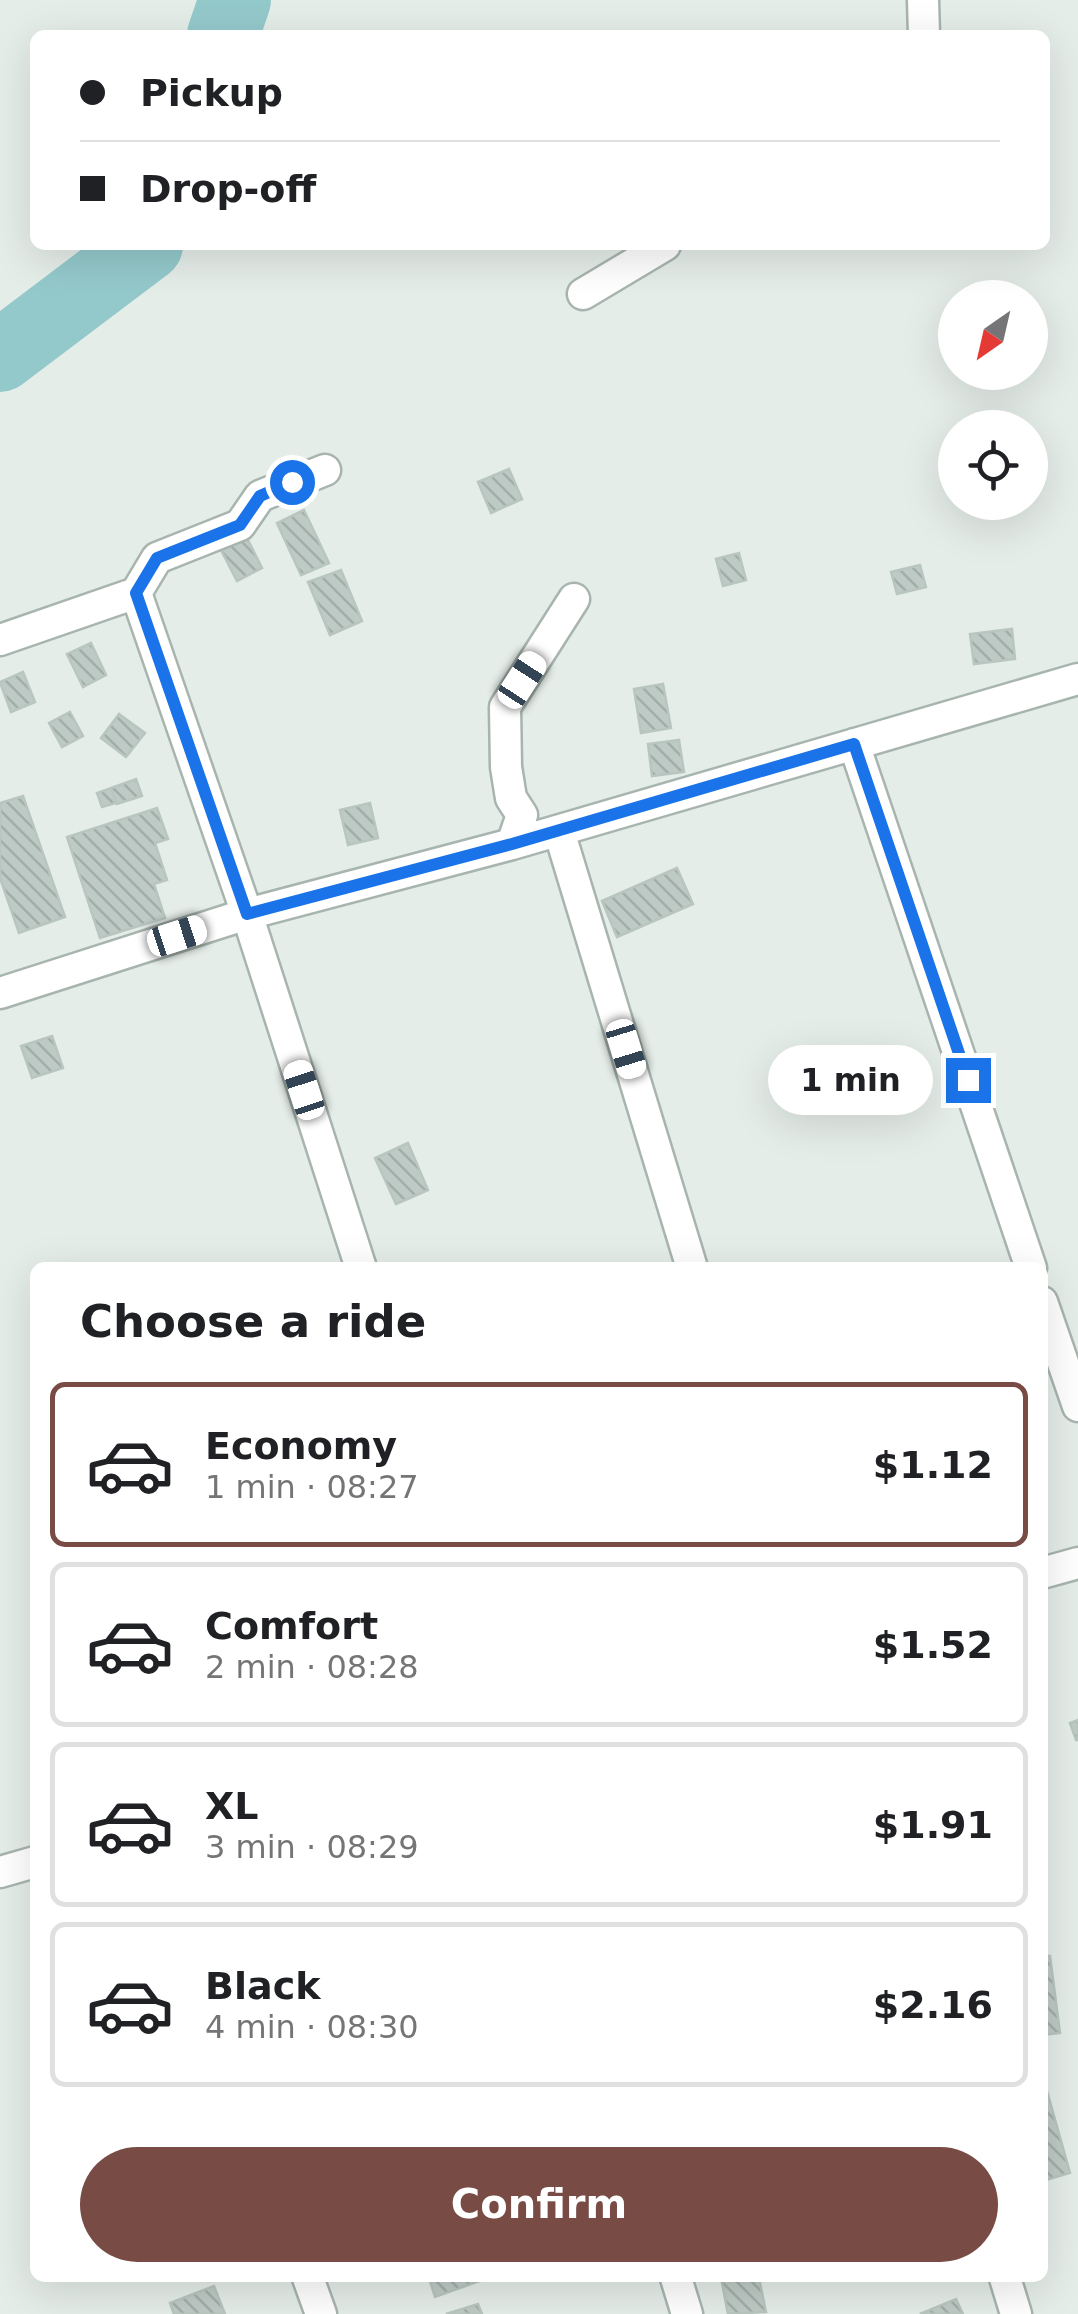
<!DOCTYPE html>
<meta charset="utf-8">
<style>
body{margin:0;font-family:"DejaVu Sans",sans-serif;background:#f6f6f6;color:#202124;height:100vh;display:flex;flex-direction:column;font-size:38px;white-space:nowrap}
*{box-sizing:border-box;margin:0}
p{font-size:32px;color:#757577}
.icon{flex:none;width:55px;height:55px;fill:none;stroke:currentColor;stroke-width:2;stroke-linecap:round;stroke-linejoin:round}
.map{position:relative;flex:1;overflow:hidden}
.sheet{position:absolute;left:30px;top:1262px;width:1018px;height:1020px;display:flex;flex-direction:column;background:#fff;border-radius:15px;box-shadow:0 10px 40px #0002}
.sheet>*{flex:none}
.top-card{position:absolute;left:30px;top:30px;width:1020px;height:220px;border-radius:15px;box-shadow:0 10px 40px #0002;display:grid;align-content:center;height:220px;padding:0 50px;background:#fff}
.needle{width:65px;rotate:214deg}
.buttons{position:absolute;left:938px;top:280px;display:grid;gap:20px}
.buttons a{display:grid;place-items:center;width:110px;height:110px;border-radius:50%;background:#fff;box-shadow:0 10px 40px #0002;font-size:50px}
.end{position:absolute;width:45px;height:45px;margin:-22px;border:12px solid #1a73e8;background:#fff;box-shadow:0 0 0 5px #fff}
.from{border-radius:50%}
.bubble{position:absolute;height:70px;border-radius:35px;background:#fff;box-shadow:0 10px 40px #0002;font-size:32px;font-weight:700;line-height:70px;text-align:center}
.car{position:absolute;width:30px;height:60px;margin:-30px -15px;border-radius:12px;box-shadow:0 0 8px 2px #0007;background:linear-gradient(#fff 24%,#345 0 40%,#fff 0 76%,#345 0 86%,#fff 0)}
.top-card b{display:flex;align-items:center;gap:35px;height:95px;font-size:38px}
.top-card b+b{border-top:2px solid #e0e0e0}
.top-card i{width:25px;height:25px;background:#202124}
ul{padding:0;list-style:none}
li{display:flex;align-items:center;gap:30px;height:165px;margin:0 20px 15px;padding:0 30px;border:5px solid #e0e0e0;border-radius:15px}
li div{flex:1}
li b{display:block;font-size:38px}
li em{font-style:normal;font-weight:700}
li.selected{border-color:#784b45}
li>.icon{width:90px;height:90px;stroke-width:1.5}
h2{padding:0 50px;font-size:45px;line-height:120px}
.button{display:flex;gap:20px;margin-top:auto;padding:20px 50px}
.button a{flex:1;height:115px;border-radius:60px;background:#784b45;color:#fff;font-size:40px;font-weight:700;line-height:115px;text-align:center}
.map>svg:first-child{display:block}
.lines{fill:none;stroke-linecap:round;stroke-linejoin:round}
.river{stroke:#94c9cb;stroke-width:72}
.building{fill:url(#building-back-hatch);stroke:#b8c6bf;stroke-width:2.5}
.minor-casing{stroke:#a8b5af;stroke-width:35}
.minor{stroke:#fff;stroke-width:30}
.route{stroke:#1a73e8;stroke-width:12}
</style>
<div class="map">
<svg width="1078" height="2314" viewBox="0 0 1078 2314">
<defs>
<pattern id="building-back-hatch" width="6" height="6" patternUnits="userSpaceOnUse" patternTransform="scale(2.5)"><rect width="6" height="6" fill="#becac5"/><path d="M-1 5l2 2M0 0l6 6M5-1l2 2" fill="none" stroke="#a3aeaa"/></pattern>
</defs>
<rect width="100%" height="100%" fill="#e5ede9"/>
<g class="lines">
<path class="river" d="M223 35 235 0
M0 356 147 245"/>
</g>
<path class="building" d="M509 469 522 499 491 513 478 482Z
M304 510 329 563 301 575 277 523Z
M246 536 262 568 237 581 220 548Z
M739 553 746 580 723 586 716 559Z
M920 565 926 587 897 594 891 572Z
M341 570 362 621 330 635 308 582Z
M1012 629 1015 659 974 664 970 634Z
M91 643 106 675 83 687 67 654Z
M23 672 35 702 11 712 0 682Z
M663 684 671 728 641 733 634 689Z
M70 712 83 736 62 747 49 723Z
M119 714 145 733 126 757 101 738Z
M679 740 684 772 652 776 648 744Z
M136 779 142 796 117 804 111 788Z
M111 788 116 803 102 807 97 793Z
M23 796 65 917 19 933 0 878V803Z
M370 803 378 838 348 845 340 810Z
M157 808 168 839 155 843 167 880 154 884 165 918 100 938 67 837Z
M677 868 693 904 617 937 602 901Z
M52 1036 63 1068 32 1078 21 1046Z
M408 1143 428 1190 396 1204 375 1158Z
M1078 1720V1740H1076L1070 1723Z
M1042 1956H1050L1060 2033 1042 2035Z
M1045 2084 1070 2173 1042 2181V2085Z
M429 2278H484L485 2279 435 2297Z
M721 2278H759L766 2312 728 2314Z
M214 2286 225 2314H174L170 2303Z
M956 2299 963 2314H920Z
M478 2304 482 2314H446Z"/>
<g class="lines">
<g class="minor-casing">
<path id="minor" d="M923 0 924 35
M583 294 665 245
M136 593 247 914 512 844 522 815 511 798 506 767 505 707 574 599
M0 640 136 593 157 558 240 525 260 496 325 470
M854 744 1031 1268
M559 831 692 1268
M512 844 1078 679
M0 993 247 914 361 1268
M1042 1302 1078 1406
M1042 1573 1078 1563
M0 1872 35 1862
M308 2278 321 2314
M676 2278 687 2314
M1005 2278 1016 2314"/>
</g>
<use href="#minor" class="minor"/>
</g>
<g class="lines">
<path class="route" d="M292 482 260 496 240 525 157 558 136 593 247 914 512 844 854 744 968 1080"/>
</g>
</svg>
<div class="buttons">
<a><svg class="needle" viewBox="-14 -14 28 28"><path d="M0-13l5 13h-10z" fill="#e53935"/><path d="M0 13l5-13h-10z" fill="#757577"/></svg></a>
<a><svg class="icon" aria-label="locate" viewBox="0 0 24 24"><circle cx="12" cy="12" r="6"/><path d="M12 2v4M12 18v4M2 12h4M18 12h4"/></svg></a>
</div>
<i class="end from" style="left:292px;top:482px"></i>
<i class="end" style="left:968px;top:1080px"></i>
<div class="bubble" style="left:768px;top:1045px;width:165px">1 min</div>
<i class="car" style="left:522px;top:680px;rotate:33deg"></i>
<i class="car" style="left:177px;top:936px;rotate:72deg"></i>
<i class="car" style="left:626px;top:1049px;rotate:163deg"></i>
<i class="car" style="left:304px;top:1090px;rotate:342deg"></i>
<div class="top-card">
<b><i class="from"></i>Pickup</b>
<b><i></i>Drop-off</b>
</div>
<section class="sheet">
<h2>Choose a ride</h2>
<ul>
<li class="selected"><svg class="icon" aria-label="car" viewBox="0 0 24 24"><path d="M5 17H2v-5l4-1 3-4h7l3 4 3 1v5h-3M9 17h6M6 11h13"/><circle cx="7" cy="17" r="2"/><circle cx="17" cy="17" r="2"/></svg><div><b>Economy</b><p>1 min · 08:27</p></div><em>$1.12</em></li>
<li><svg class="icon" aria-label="car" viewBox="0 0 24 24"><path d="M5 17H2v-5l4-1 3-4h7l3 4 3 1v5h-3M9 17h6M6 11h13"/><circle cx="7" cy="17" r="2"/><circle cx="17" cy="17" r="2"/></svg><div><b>Comfort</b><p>2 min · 08:28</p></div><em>$1.52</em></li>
<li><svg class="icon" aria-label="car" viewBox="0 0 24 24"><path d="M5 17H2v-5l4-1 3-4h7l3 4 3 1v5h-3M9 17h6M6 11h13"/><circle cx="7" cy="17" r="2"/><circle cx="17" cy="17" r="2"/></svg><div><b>XL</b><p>3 min · 08:29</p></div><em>$1.91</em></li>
<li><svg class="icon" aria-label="car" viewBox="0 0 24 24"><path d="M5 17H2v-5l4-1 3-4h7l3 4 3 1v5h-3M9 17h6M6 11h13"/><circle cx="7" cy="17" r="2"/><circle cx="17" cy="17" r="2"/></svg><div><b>Black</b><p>4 min · 08:30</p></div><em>$2.16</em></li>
</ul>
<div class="button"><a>Confirm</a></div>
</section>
</div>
